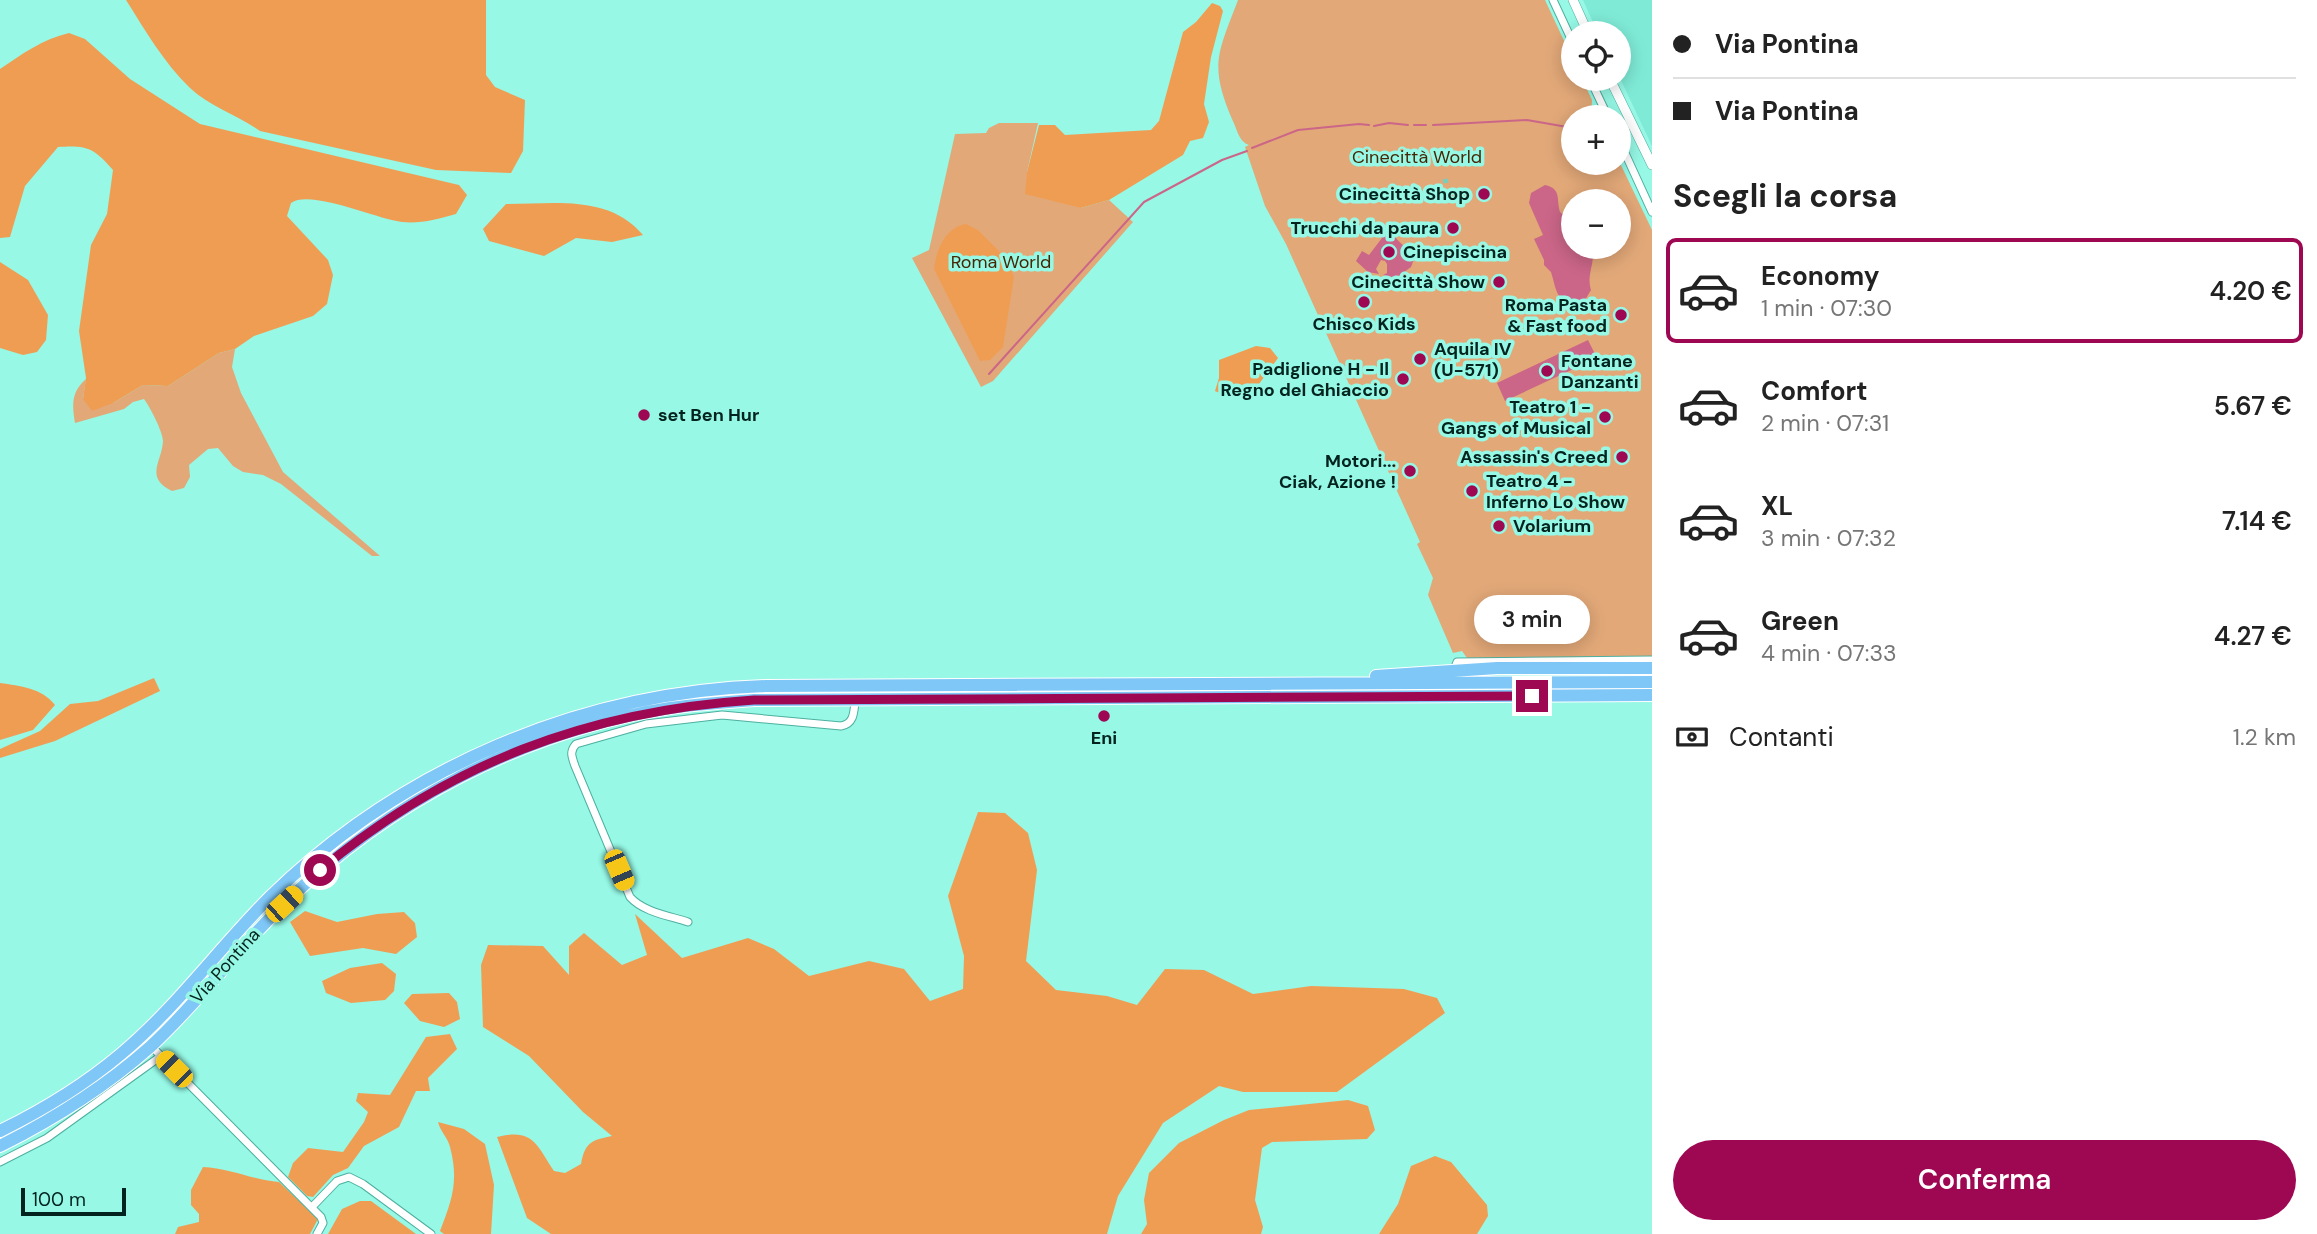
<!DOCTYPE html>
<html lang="it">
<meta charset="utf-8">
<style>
body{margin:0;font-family:"DM Sans",sans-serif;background:#f6f6f6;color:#222;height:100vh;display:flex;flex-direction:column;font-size:26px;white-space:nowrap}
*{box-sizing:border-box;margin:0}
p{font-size:23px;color:#767676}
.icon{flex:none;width:38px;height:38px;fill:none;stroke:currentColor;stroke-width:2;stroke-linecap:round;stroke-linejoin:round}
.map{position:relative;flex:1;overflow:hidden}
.side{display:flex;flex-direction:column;background:#fff;width:665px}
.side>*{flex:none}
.guide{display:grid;align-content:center;height:154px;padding:0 21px;background:#fff}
.controls{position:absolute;left:1561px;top:21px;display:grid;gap:14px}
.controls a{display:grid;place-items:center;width:70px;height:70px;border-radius:50%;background:#fff;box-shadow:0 4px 18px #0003;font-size:35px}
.scale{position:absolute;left:21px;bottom:18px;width:105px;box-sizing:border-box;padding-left:7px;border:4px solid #03231e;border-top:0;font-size:19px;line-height:24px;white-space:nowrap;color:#03231e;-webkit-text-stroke:5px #96f8e5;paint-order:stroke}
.end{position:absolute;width:32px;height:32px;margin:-16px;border:9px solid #9e0852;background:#fff;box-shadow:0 0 0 4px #fff}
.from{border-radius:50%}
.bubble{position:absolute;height:49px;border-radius:24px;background:#fff;box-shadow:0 4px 18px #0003;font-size:23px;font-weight:600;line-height:49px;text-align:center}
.car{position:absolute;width:21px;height:42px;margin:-21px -10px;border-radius:9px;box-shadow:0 0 5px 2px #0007;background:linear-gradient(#f5c518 24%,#345 0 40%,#f5c518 0 76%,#345 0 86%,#f5c518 0)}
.guide b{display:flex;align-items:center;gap:24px;height:66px;font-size:26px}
.guide b+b{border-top:2px solid #e0e0e0}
.guide i{width:18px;height:18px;background:#222}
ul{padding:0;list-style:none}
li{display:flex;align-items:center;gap:21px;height:105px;margin:0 14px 10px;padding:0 7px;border:4px solid transparent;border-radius:10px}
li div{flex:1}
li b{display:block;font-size:26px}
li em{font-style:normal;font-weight:600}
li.selected{border-color:#9e0852}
li>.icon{width:63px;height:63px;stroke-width:1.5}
h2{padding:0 21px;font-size:32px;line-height:84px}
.pay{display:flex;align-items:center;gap:18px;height:77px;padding:0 21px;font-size:26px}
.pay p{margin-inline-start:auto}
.button{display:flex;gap:14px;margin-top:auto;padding:14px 21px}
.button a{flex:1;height:80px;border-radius:42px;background:#9e0852;color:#fff;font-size:28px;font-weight:600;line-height:80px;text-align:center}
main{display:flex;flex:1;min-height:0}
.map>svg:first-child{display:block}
.built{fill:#7febd7}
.green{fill:#e2a878;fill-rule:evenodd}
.forest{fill:#f09d54}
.water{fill:#cb6688}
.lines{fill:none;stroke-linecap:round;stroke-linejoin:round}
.stream{stroke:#cb6688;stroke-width:2}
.pedestrian-tunnel{stroke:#79cdbd;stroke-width:5;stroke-dasharray:5 2.5;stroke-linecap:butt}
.minor-casing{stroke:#4db0a0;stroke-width:9}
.tertiary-casing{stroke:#4db0a0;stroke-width:10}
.trunk-casing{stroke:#fff;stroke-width:14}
.minor{stroke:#fff;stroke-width:7}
.tertiary{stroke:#fff;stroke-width:9}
.trunk{stroke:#7fc7f7;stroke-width:12}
.route{stroke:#9e0852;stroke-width:9}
.poi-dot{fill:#9e0852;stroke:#96f8e5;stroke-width:2.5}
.labels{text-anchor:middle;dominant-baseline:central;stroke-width:7;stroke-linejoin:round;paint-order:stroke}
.park-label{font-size:18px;fill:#462605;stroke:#96f8e5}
.poi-label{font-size:18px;font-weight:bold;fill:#03231e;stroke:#96f8e5;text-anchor:end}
.street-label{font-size:18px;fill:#03231e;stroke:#96f8e5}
</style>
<main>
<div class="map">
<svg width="1652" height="1234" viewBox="0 0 1652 1234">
<rect width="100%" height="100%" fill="#96f8e5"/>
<path class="built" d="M1583 0H1652V146L1619 76V33H1598Z"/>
<path class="green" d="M1238 0H1545L1573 60V79H1582L1592 100 1591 117H1573V163L1619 161 1652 230V657L1467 658 1462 651 1453 653 1428 595 1433 578 1417 544 1420 542 1286 244 1265 206 1245 147 1249 145C1239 142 1237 129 1232 119 1209 65 1218 53 1238 0ZM1573 201H1619V247H1573Z
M999 123H1038L1027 172 1081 208 1109 200 1133 222 993 381 981 387 912 258 929 250 955 134 986 133 989 128Z
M235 349 232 367 241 393 283 472 380 556H372L281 484 263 475 243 472 233 466 218 448 208 449 189 465 190 477 184 488 172 491C144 477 162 462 163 441 163 432 150 407 144 399L133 402 124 409 75 423C72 405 71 392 86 379L83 399 113 403 143 385 168 386 219 353Z"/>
<path class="forest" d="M126 0H486V75L495 87 525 100 523 151 511 173 436 170 260 131C238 115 210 107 190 88 164 63 145 30 126 0Z
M1212 3 1220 6 1223 11 1211 57 1204 104 1209 122 1203 138 1190 141 1183 155 1109 200 1081 208 1025 194 1027 172 1039 125H1055L1065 135 1151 130 1159 121 1183 32 1196 22Z
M69 33 85 39 130 79 200 124 459 185 467 195 456 214C439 219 420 224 402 222 376 219 311 189 291 203L287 216 328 260 333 275 327 304 313 316 254 336 235 349 219 353 168 386 143 385 113 403 92 411 83 399 86 378 79 331 91 245 107 214 113 170C94 148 87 145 58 147L25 186 10 237 0 238V69C22 54 43 39 69 33Z
M506 204C553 204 609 194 643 235L612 242 576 238 544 256 489 241 483 229Z
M966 224 978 230 1005 257 1014 277 1003 347 990 360 980 361 934 269C936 251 945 227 966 224Z
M0 262 28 280 48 315 46 340 37 352 23 355 0 348Z
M1256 346 1270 348 1278 358 1256 388 1231 398 1215 391 1219 378V360Z
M154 678 160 691 55 741 0 758V749L40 731 70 704 98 701Z
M0 683C20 686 42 688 55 705L33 730 0 740Z
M978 812 1005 813 1028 833 1037 870 1026 961 1056 990 1107 996 1137 1005 1165 969 1204 970 1253 994 1311 986 1404 989 1437 998 1445 1013 1337 1092H1243L1219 1086 1163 1123 1118 1196 1107 1234H551L527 1218 497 1137C533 1128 536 1144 554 1171L565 1173 581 1164C585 1142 592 1140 612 1136L583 1112 529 1056 483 1027 481 965 488 945 543 946 569 975V946L584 933 622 965 647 955 635 914 682 958 748 938 774 949 809 976 869 961 904 969 930 1001 963 989 964 956 948 896Z
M305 911 337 922 377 914 404 912 415 923 417 937 396 954 363 948 310 956 290 922Z
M382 963 396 974 394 991 385 1000 351 1003 326 993 322 981 350 968Z
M449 993 457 1002 460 1019 444 1027 420 1021 404 1003 412 994Z
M450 1034 457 1049 428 1078 430 1091H416L399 1127 364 1146 348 1168 333 1175 313 1197 307 1196 288 1177 293 1163 308 1148 343 1152 364 1122 368 1112 356 1101 358 1093 390 1095 426 1037Z
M1348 1100 1368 1106 1375 1130 1367 1139 1272 1142 1262 1148 1255 1200 1263 1227 1261 1234H1141L1147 1224 1144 1200 1149 1173 1179 1143 1224 1120 1249 1110Z
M438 1122 464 1129 485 1144 494 1185 491 1234H444L440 1231C452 1200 459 1181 450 1147 448 1138 440 1131 438 1122Z
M1435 1156 1451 1162 1487 1205 1488 1216 1477 1234H1379L1398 1204 1411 1166Z
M203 1167C229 1168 253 1180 279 1182L318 1219 310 1234H175L178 1227 199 1222V1214L191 1205V1190Z
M360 1201H371L416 1234H328L342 1209Z"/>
<path class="water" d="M1545 185C1562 189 1556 199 1560 212L1573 224V247H1592C1596 263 1586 274 1591 290L1585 300C1556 308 1557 291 1551 272L1544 265V260L1534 239 1543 235 1529 203 1531 193Z
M1384 226 1391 229C1395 242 1409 247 1414 259L1411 267 1396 278 1383 275 1387 273V264L1385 261 1381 260 1376 269 1379 274 1368 272 1356 261 1362 251 1369 255 1382 238 1376 233Z
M1588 340 1597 358 1505 401 1497 383Z"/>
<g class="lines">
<path class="stream" d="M1414 125H1426
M1433 125 1527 120 1573 128
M1374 126 1389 123 1408 125
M1252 148 1298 130 1359 124 1369 125
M989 374 1144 202 1222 160 1247 151"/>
<path class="pedestrian-tunnel" d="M1445 179 1446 183"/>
<g class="minor-casing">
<path id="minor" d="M1553 0 1573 43
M1590 79 1608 117
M1619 140 1652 212
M1454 670 1457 662 1652 660
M688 922C670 916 643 912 630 897L575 766C572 757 569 752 576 744L646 724 722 715 841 726C854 724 854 712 855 701
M151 1046 321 1217 323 1223 317 1234
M0 1162 47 1138 161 1056
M312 1207 337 1181 349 1177 363 1184 431 1234"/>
</g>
<g class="tertiary-casing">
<path id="tertiary" d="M1573 0 1588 33
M1610 79 1652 165"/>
</g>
<g class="trunk-casing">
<path id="trunk" d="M1376 676 1497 668H1652
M0 1131C43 1110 84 1085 121 1054 176 1008 219 948 270 897 402 768 581 692 766 686L1652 682
M0 1146C54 1119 105 1087 150 1047 198 1003 237 949 284 904 389 801 524 731 670 708 697 704 726 702 754 700L1652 695"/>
</g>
<use href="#minor" class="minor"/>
<use href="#tertiary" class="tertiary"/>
<use href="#trunk" class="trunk"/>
</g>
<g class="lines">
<path class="route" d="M320 870C450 763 587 711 754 700L1532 696"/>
</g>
<g class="poi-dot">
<circle cx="1484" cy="194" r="7"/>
<circle cx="1453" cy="228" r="7"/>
<circle cx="1389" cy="252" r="7"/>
<circle cx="1499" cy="282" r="7"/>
<circle cx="1364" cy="302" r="7"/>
<circle cx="1621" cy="315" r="7"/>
<circle cx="1420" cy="359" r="7"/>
<circle cx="1547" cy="371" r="7"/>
<circle cx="1403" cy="379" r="7"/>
<circle cx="644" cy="415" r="7"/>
<circle cx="1605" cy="417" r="7"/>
<circle cx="1622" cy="457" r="7"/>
<circle cx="1410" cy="471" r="7"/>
<circle cx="1472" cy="491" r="7"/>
<circle cx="1499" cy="526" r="7"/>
<circle cx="1104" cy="716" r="7"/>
</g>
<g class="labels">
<g class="park-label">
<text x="1417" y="157">Cinecittà World</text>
<text x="1001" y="262">Roma World</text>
</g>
<g class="poi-label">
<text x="1470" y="194">Cinecittà Shop</text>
<text x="1439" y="228">Trucchi da paura</text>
<text x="1403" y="252" text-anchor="start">Cinepiscina</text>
<text x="1485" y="282">Cinecittà Show</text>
<text x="1607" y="305">Roma Pasta<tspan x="1607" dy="21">&amp; Fast food</tspan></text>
<text x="1364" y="324" text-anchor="middle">Chisco Kids</text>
<text x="1434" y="349" text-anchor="start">Aquila IV<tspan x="1434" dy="21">(U-571)</tspan></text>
<text x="1561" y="361" text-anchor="start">Fontane<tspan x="1561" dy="21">Danzanti</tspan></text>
<text x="1389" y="369">Padiglione H - Il<tspan x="1389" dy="21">Regno del Ghiaccio</tspan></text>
<text x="1591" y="407">Teatro 1 -<tspan x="1591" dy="21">Gangs of Musical</tspan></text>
<text x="658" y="415" text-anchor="start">set Ben Hur</text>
<text x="1608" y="457">Assassin's Creed</text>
<text x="1396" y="461">Motori...<tspan x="1396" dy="21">Ciak, Azione !</tspan></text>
<text x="1486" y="481" text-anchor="start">Teatro 4 -<tspan x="1486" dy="21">Inferno Lo Show</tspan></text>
<text x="1513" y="526" text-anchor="start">Volarium</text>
<text x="1104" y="738" text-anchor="middle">Eni</text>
</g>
<g class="street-label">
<text transform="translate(225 966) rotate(-48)">Via Pontina</text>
</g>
</g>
</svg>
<div class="controls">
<a><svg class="icon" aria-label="locate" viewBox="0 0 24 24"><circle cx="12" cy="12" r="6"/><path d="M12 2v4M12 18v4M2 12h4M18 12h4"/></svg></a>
<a>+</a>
<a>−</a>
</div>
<div class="scale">100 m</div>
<i class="end from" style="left:320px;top:870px"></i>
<i class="end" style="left:1532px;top:696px"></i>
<div class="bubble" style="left:1474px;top:595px;width:116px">3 min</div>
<i class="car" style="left:619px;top:870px;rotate:157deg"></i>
<i class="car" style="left:284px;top:904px;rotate:47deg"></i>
<i class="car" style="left:174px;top:1069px;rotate:315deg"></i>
</div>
<section class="side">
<div class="guide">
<b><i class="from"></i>Via Pontina</b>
<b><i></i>Via Pontina</b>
</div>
<h2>Scegli la corsa</h2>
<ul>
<li class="selected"><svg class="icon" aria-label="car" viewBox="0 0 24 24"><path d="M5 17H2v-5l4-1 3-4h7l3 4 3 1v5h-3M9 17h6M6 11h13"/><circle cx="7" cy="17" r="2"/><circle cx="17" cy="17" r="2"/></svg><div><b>Economy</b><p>1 min · 07:30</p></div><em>4.20 €</em></li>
<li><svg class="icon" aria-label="car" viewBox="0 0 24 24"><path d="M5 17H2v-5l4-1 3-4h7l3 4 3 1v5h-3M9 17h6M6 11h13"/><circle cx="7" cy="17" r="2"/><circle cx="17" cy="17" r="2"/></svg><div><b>Comfort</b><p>2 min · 07:31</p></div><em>5.67 €</em></li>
<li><svg class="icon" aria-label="car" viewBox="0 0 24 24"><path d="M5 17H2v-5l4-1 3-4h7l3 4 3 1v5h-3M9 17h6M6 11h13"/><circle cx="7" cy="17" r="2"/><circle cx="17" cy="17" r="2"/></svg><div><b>XL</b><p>3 min · 07:32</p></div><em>7.14 €</em></li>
<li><svg class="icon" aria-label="car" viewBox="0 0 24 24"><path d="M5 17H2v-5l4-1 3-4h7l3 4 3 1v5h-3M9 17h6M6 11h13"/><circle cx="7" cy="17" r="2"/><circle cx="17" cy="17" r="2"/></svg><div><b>Green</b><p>4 min · 07:33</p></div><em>4.27 €</em></li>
</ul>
<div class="pay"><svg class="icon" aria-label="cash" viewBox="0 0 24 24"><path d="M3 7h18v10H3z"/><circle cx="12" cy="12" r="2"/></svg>Contanti<p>1.2 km</p></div>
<div class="button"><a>Conferma</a></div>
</section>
</main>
